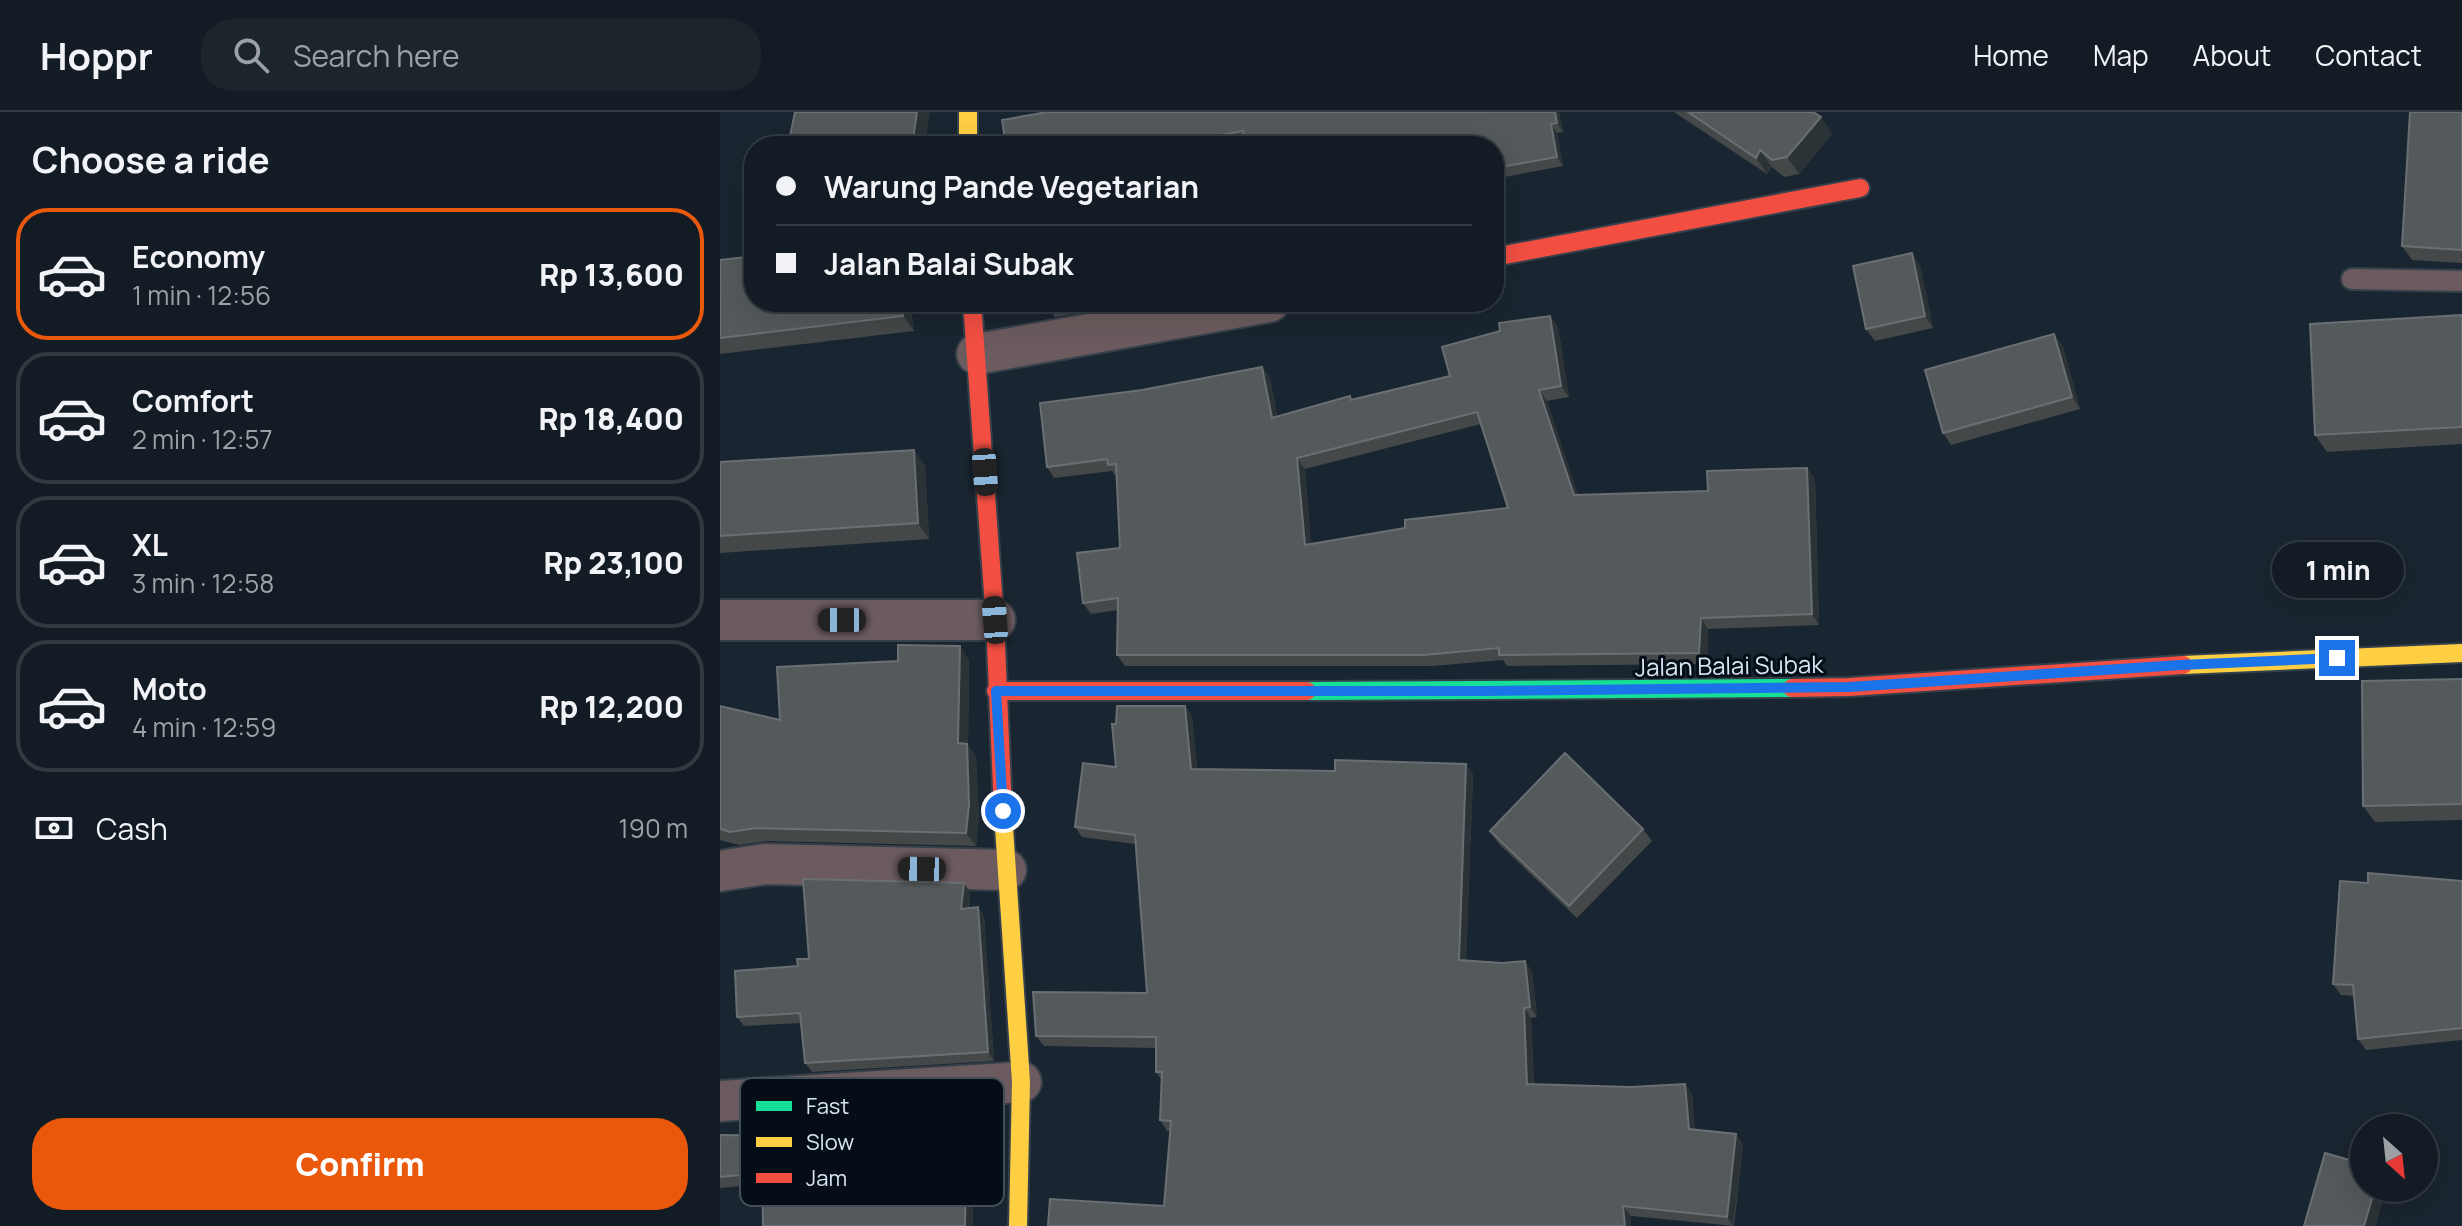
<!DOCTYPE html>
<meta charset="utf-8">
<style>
body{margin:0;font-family:Manrope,sans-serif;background:#1c252c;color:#f1f3f6;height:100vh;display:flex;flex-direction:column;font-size:30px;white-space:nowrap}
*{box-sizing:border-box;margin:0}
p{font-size:26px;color:#9da1a6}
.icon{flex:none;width:44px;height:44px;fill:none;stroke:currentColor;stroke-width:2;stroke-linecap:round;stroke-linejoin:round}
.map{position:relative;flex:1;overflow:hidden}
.drawer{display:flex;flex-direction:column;background:#131c24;width:720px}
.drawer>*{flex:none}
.hud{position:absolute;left:24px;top:24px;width:760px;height:176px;border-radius:32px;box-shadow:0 8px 32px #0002,0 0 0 2px #323a41;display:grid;align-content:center;height:176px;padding:0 32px;background:#131c24}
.needle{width:52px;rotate:153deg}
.fabs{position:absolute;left:1630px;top:1002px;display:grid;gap:16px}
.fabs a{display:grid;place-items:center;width:88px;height:88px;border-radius:50%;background:#131c24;box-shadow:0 8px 32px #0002,0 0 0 2px #323a41;font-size:40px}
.end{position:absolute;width:36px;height:36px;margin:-18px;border:10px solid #1a73e8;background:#fff;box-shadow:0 0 0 4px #fff}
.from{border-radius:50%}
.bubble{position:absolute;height:56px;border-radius:28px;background:#131c24;box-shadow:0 8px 32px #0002,0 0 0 2px #323a41;font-size:26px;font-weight:800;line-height:56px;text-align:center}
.car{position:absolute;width:24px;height:48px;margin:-24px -12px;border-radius:10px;box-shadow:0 0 6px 2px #0007;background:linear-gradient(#222 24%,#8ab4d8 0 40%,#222 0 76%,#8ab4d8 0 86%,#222 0)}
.hud b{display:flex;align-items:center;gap:28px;height:76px;font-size:30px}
.hud b+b{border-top:2px solid #323a41}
.hud i{width:20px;height:20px;background:#f1f3f6}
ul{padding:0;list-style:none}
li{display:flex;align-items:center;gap:24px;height:132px;margin:0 16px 12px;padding:0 16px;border:4px solid #323a41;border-radius:32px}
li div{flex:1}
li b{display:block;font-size:30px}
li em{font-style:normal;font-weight:800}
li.active{border-color:#ea580c}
li>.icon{width:72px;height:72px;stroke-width:1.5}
h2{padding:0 32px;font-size:36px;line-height:96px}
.pay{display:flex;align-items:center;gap:20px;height:88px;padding:0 32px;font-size:30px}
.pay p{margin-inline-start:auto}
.button{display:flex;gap:16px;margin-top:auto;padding:16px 32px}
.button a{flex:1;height:92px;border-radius:32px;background:#ea580c;color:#fff;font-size:32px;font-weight:800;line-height:92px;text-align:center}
header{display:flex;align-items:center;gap:48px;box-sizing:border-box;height:112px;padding:0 40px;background:#131c24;border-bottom:2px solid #323a41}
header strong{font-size:38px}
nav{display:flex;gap:44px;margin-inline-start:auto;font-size:28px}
.search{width:560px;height:72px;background:#1c252c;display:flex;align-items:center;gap:20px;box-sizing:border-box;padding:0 28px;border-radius:32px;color:#9da1a6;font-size:30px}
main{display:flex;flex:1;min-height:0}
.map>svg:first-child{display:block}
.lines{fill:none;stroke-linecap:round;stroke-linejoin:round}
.lane-casing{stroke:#35404a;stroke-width:24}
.street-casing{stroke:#35404a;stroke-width:44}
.fast-casing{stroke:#35404a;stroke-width:22}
.slow-casing{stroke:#35404a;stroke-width:22}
.jam-casing{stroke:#35404a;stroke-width:22}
.lane{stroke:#6b5b5e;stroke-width:20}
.street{stroke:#6b5b5e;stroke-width:40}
.fast{stroke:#16e098;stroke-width:18}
.slow{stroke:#ffcf43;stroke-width:18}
.jam{stroke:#f24e42;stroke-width:18}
.wall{fill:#444849;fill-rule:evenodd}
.shaded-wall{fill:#2c3337}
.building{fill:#54595b;stroke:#696f73;stroke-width:2;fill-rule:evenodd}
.route{stroke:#1a73e8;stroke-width:10}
.labels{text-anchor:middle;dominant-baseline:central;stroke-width:6;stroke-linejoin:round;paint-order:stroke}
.street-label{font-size:24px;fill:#d8e5f4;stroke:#050d17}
.key{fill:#050d17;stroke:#444e59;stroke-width:2}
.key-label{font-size:22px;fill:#d8e5f4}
</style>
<header>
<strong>Hoppr</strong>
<div class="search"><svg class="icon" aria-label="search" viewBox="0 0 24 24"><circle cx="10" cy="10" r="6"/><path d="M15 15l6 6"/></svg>Search here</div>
<nav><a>Home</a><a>Map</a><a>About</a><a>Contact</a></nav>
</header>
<main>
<section class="drawer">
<h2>Choose a ride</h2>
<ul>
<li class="active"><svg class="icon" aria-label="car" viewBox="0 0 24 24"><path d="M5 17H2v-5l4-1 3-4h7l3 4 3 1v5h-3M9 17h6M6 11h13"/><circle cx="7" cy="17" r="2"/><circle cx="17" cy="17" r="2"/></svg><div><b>Economy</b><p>1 min · 12:56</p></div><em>Rp 13,600</em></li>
<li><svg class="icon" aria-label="car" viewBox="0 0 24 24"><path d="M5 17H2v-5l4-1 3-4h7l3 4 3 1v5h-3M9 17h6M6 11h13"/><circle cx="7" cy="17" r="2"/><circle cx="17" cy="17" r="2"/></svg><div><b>Comfort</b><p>2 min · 12:57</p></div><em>Rp 18,400</em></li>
<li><svg class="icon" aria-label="car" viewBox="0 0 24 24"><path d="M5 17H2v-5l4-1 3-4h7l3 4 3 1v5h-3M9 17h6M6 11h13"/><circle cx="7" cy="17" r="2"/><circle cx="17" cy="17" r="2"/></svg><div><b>XL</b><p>3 min · 12:58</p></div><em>Rp 23,100</em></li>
<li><svg class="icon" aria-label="car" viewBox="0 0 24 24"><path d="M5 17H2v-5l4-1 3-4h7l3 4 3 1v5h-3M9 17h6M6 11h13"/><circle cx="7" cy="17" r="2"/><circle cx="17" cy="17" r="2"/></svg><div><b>Moto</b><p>4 min · 12:59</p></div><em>Rp 12,200</em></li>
</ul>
<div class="pay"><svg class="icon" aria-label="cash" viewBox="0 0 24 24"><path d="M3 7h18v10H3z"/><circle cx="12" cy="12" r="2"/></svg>Cash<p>190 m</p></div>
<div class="button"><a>Confirm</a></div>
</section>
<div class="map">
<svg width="1742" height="1114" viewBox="0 0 1742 1114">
<rect width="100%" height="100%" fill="#192530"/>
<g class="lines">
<g class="lane-casing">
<path id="lane" d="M1632 167 1742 169"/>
</g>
<g class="street-casing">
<path id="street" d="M257 242 549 190
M0 508H275
M0 759 45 752 286 758
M0 989 301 970"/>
</g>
<g class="fast-casing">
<path id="fast" d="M587 579 1072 576"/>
</g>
<g class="slow-casing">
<path id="slow" d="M248 0V34
M1463 553 1742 541
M283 700 301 970 298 1114"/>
</g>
<g class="jam-casing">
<path id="jam" d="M774 145 1140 76
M252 190 275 508 283 700
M1072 576 1129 575 1463 553
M276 579H587"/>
</g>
<use href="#lane" class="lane"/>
<use href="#street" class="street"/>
<use href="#fast" class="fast"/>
<use href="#slow" class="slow"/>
<use href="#jam" class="jam"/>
</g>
<path class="wall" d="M839 0 843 20 837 21 843 54 774 67V34L525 29 498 34H286Z
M954 0H1093L1101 5 1112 22 1079 62 1064 65 1052 55 1047 62Z
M1742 0V151L1692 148 1682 134Z
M0 148 190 190 194 219 0 242Z
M1200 153 1213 216 1155 229 1146 217Z
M301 190H402V193L335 205 327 194 306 198Z
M1742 203V332L1607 340 1595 323Z
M830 204 838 215 849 285 827 289 858 383 988 379 1087 356 1095 367 1099 513 988 517 987 552 787 554 783 548 712 554H405L397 543 398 498 371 502 363 491 400 436 396 364 392 359 334 366 327 355 422 278 542 255 550 266 557 304 730 264 780 219ZM761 312 788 396 685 416 591 432 585 357Z
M1343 234 1360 297 1231 333 1223 321Z
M0 350 205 353 209 427 0 441Z
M249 548 248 633 256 645 259 706 256 734 46 729 19 733 0 728V594L60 608Z
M1742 567V708L1655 710 1643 694Z
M465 594 472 604 477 657 753 662 746 849 812 859 817 905 811 906 814 972 911 975 965 972 972 982 975 1018 1023 1032 1014 1114 911 1104V1114H328L444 1094 450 1019H447L440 1008 442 968 436 960V936L324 934 316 924 427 881 415 732 362 725 355 715 396 655Z
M923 717 932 729 857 806 778 731 770 719Z
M1742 769V928L1646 938 1638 927 1634 884 1621 883 1613 872 1648 771Z
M250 780 249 796 258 795 264 804 274 949 92 960 85 951 81 911 24 914 17 905 78 854 89 847Z
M266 985 273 995 274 1074 253 1075 42 1072 0 1076V1023L97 1024Z"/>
<path class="shaded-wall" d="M197 0H210L205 34H192Z
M835 0H839L843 20 837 11Z
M1101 5 1112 22 1079 62 1067 45Z
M831 12 837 21 843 54 837 45Z
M1040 38 1052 55 1047 62 1036 46Z
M1192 141 1200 153 1213 216 1205 204Z
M181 190H190L194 219 183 204Z
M830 204 838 215 849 285 841 274Z
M1334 222 1343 234 1360 297 1352 285Z
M542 255 550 266 559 317 552 306Z
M819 278 827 289 862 394 854 383Z
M194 338 205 353 209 427 198 411Z
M577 346 585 357 592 444 585 433Z
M1087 356 1095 367 1099 513 1092 502Z
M981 506 988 517 987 552 979 541Z
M240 534 249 548 248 633 256 645 259 706 256 734 246 721 238 631Z
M465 594 472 604 478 667 471 657Z
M746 652 753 662 746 859 739 848Z
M244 771 250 780 247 806 241 797Z
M258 795 264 804 274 949 268 940Z
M805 849 812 859 817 905 810 895Z
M804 896 811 906 814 982 807 972Z
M965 972 972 982 976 1028 969 1017Z
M266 985 273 995 274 1074 267 1063Z
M1016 1022 1023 1032 1013 1114 1007 1105Z
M246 1064 253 1075V1114H245Z
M1655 1076H1666L1656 1114H1644Z
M903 1094 911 1104V1114H905Z"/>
<path class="building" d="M75 0H197L192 34H68Z
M327 0H835L837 11 831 12 837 45 774 56V34H526L523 19 439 34H286L282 8Z
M968 0H1093L1101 5 1067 45 1052 48 1040 38 1036 46Z
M1690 0H1742V138L1682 134Z
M1192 141 1205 204 1146 217 1133 154Z
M34 144V190H181L183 204 0 226V148Z
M325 190H349L327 194Z
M1742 203V315L1595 323 1590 212Z
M830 204 841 274 819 278 854 383 988 379 987 359 1087 356 1092 502 981 506 979 541 779 543V536L704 543H397L398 486 363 491 357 441 400 436 396 352 388 353 387 347 327 355 320 291 422 278 542 255 552 306 630 284 631 288 730 264 722 235 780 219 779 211ZM757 300 788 396 685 408V416L585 433 577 346Z
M1334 222 1352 285 1223 321 1205 258Z
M194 338 198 411 0 424V350Z
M178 533 240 534 238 631 247 632 249 693 246 721 36 716 10 720 0 717V594L60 608 57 555 178 549Z
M1742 567V692L1643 694 1642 569Z
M397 594H465L471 657 615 659V648L746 652 739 848 782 851 805 849 810 895 804 896 807 972 911 975 965 972 969 1017 1016 1022 1007 1105 903 1094 905 1114H328L330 1087 444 1094 451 1009 440 1008 442 960H436V925L316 924 313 880 427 881 415 723 355 715 363 651 396 655 392 612H396Z
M845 641 923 717 849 794 770 719Z
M1648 761 1742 769V916L1638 927 1633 873 1613 872 1620 769 1648 771Z
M83 767 244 771 241 797 258 795 268 940 85 951 80 901 17 905 15 859 78 854 77 847H89Z
M266 985 267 1063 246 1064 245 1114H43L42 1061 0 1065V1023L97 1024 92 995Z
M1605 1041 1644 1052V1076H1655L1644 1114H1584Z"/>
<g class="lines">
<path class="route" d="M283 699 276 579H762L1129 575 1460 553 1617 546"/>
</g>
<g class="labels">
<g class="street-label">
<text transform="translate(1009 553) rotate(-1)">Jalan Balai Subak</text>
</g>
</g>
<rect x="20" y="966" width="264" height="128" rx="12" class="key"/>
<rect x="36" y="989" width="36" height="10" fill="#16e098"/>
<rect x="36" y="1025" width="36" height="10" fill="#ffcf43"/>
<rect x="36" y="1061" width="36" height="10" fill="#f24e42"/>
<g class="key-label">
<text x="86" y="1002">Fast</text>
<text x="86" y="1038">Slow</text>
<text x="86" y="1074">Jam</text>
</g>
</svg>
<div class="fabs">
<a><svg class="needle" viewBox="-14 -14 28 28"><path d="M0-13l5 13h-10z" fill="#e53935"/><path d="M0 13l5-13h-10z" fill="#9da1a6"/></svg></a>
</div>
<i class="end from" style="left:283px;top:699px"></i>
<i class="end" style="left:1617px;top:546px"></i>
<div class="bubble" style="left:1552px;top:430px;width:132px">1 min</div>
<i class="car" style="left:265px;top:360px;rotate:176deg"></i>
<i class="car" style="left:122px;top:508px;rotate:270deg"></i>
<i class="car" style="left:275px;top:508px;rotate:356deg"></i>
<i class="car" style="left:202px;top:757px;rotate:271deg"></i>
<div class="hud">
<b><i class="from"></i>Warung Pande Vegetarian</b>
<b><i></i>Jalan Balai Subak</b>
</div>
</div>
</main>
